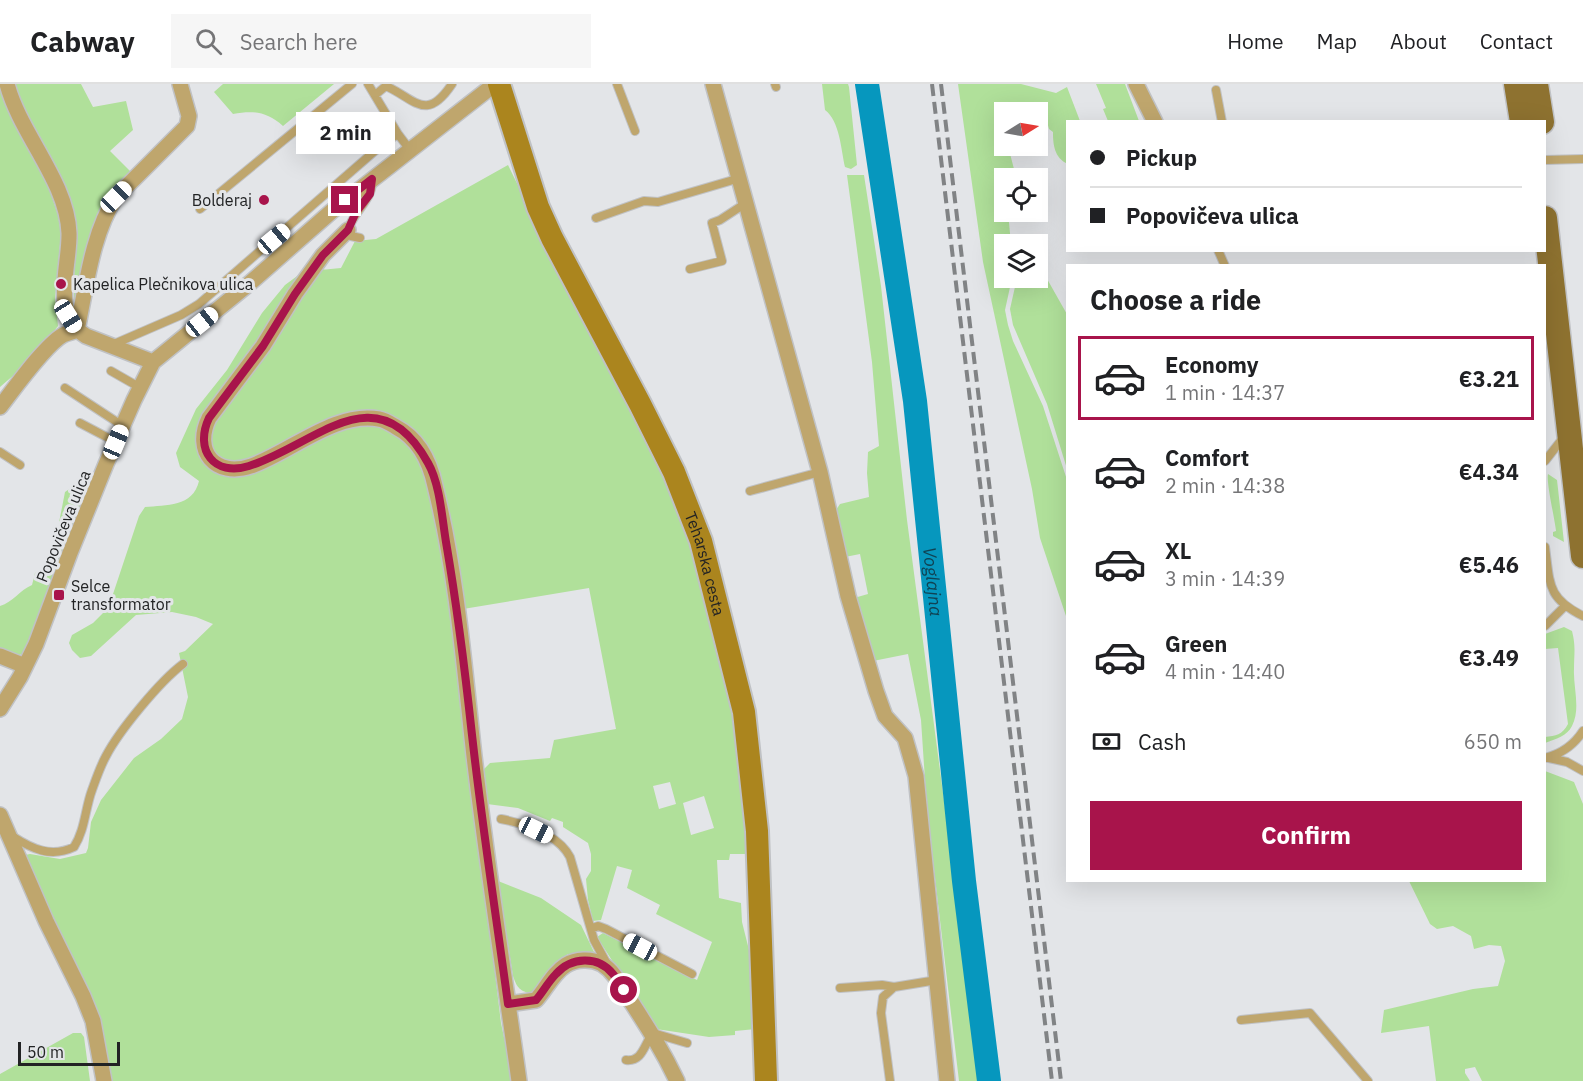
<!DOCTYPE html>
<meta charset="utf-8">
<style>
body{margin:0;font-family:"IBM Plex Sans",sans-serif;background:#f6f6f6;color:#202124;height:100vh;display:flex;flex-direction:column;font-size:22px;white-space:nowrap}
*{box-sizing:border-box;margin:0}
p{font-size:20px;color:#757577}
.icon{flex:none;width:33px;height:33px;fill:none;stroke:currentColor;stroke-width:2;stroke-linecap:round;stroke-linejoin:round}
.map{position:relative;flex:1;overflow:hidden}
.drawer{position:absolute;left:1066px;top:180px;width:480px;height:618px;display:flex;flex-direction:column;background:#fff;border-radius:0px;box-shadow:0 6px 24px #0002}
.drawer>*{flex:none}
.banner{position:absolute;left:1066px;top:36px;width:480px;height:132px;border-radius:0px;box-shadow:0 6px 24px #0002;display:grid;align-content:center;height:132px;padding:0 24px;background:#fff}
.needle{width:39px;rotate:79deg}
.fabs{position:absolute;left:994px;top:18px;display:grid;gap:12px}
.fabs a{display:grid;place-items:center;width:54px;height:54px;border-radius:0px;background:#fff;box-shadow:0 6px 24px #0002;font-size:30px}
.scale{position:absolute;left:18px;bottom:15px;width:102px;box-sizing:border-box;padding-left:6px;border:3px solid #222324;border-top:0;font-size:16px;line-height:21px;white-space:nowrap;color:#222324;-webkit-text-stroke:4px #e3e5e8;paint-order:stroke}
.end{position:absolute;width:27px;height:27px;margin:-14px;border:8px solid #a8144b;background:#fff;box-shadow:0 0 0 3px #fff}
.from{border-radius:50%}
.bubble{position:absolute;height:42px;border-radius:0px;background:#fff;box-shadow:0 6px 24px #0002;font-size:20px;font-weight:800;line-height:42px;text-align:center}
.car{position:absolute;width:18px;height:36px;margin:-18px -9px;border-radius:8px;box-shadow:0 0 4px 2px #0007;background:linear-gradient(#fff 24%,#345 0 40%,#fff 0 76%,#345 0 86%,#fff 0)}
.banner b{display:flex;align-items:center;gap:21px;height:57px;font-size:22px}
.banner b+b{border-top:2px solid #e0e0e0}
.banner i{width:15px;height:15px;background:#202124}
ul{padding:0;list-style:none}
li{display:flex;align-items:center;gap:18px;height:84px;margin:0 12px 9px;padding:0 12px;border:3px solid transparent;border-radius:0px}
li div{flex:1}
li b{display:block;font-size:22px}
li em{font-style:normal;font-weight:800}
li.on{border-color:#a8144b}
li>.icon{width:54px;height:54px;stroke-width:1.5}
h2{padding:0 24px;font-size:27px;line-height:72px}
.pay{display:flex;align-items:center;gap:15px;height:66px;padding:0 24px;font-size:22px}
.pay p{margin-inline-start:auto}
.button{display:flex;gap:12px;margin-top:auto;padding:12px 24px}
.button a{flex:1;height:69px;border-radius:0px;background:#a8144b;color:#fff;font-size:24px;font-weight:800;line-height:69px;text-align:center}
header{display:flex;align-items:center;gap:36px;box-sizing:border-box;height:84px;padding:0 30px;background:#fff;border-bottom:2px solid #e0e0e0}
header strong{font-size:28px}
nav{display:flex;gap:33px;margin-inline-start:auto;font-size:21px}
.search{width:420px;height:54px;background:#f6f6f6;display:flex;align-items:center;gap:15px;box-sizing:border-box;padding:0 21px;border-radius:0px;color:#757577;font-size:22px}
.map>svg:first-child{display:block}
.green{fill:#b0e09a;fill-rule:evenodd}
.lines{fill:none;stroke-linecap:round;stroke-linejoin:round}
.river{stroke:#0697be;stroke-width:24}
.lane-casing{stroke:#c0c2c5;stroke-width:10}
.street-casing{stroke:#c0c2c5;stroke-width:18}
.secondary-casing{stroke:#c0c2c5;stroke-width:26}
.primary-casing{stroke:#c0c2c5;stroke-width:27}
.lane{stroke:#bfa66d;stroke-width:8}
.street{stroke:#bfa66d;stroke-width:15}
.secondary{stroke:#ab851e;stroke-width:22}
.primary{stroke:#8e7230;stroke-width:24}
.rail{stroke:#818385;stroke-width:4;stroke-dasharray:12 6;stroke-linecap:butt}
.route{stroke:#a8144b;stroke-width:8}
.poi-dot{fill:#a8144b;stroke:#e3e5e8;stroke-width:2}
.labels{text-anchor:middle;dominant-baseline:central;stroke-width:6;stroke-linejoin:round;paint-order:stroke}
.poi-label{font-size:16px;fill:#222324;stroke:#e3e5e8;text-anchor:start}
.street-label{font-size:16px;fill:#222324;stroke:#e3e5e8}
.water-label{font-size:18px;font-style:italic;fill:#104354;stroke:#e3e5e8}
</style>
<header>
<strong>Cabway</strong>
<div class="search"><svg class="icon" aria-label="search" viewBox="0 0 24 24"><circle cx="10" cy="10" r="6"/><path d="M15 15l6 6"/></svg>Search here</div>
<nav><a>Home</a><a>Map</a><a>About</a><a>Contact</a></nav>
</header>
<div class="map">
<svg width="1583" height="997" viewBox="0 0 1583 997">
<rect width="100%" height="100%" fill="#e3e5e8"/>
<path class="green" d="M14 0H81L93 23 126 17 133 46 110 67 131 88 103 119 96 136 77 217 74 214 75 147 18 13Z
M223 0H334L283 42C267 28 254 26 233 30L214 8Z
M822 0H848L849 3 857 81 851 85 845 83C841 66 840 37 825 26Z
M958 0H1021L1056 9 1067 3 1080 37 1068 38V80C1054 74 1053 60 1053 48L1049 45 1047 38 1038 33V28H1005V33L997 35C993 46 998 51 1005 59V62H1008L1014 85 1018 89V94H1005V128H1008L1011 160H1005V194H1012L1005 226 1008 241 1013 257 1043 322 1068 399V538L1040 454 1032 405 983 178Z
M1096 0H1125L1139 37H1108L1103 25 1106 24Z
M0 2 4 18 49 104 58 131 61 149 55 214 58 242 30 277 0 303Z
M508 81 562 191 636 326 695 464 737 628 749 770H730L729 776H717L719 814 741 819 742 838 750 870 753 874 756 945 735 947V951L709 953 656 945 597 853 603 849 697 896 712 858 656 830 660 821 627 804 632 786 617 782 601 836 593 837 588 816 586 795 591 787V770L588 759 563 743V738L552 734 550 737 518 724 487 720 484 685 490 679 550 674 554 656 616 645 589 504 451 527 501 939 513 997H109L50 834 25 771 30 770 60 775 86 769 88 764 91 738 101 716 134 674 161 655 182 635 188 613 179 569 185 567 213 540 196 533 172 528 136 531 91 572 80 574 72 566 69 559 72 551 93 539 103 529 113 510 139 432 145 423C166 421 193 423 199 397L180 383 176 369 196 325 227 286 262 229 285 201 308 184C320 187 329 185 341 184L355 157 376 155ZM670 698 676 720 659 725 653 702ZM704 712 714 744 691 751 683 719Z
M847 91H864L881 202 907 436 981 997H959L927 726 921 636 908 570 873 577 854 514 868 510 860 470 845 473 834 429 840 420 869 413 867 389 868 368 879 362 872 278Z
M1038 171 1042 186 1068 232V388L1047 320 1013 241 1010 225 1017 194H1038Z
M1548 390 1557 396 1564 458 1553 452V448L1556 447C1555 436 1546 398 1548 390Z
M75 401 81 402 86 410 60 476 54 478 51 475 50 469 55 459 65 408Z
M45 483 51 484 56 489 27 569 19 571 0 566V522C13 518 20 506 32 501L35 489Z
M1564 543 1572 547C1576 563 1574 569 1574 585 1573 603 1581 625 1572 642 1567 652 1556 655 1545 659V653C1556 652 1562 651 1568 640L1558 564 1545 565V550Z
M1545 687 1574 698 1583 720V997H1482L1475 983 1465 985V989L1470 997H1436L1429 942 1381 949 1384 926 1473 905 1498 902 1505 877 1501 862 1489 861 1474 865 1471 852 1453 842 1437 845 1430 840 1409 797 1545 796Z
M498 797 541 814 581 841 594 868 589 870H568L558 878 532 910C520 907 517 904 513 892Z
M73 949H81L84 953 90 997H0V990Z"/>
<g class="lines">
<path class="river" id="s1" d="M867 0 915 317 964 797 989 997"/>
<g class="lane-casing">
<path id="lane" d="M368 0 398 50
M617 0 635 47
M775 0 776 3
M1216 6 1222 38
M375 11 386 2C415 15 426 39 452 0
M1545 76 1583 75
M200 125 352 0
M596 134 644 117 658 118 740 94
M360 154 351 152 348 146C353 128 373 115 372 97
M1218 166 1225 182
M690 185 722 177 712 139 720 136 746 119
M114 260 181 231 199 220 384 59 398 50 410 66
M111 287 139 303
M65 304 123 342
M80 339 116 358
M0 368 20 381
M1545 377 1563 354
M750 407 820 388
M1545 463C1550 500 1547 514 1583 532
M1545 542 1564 523
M1545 674C1561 670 1574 661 1583 647
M1549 674 1567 678 1583 687
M501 735C526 740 558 750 570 773L594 856 607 880
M12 752C32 765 51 774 74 763 85 746 85 725 92 706 96 695 100 683 106 672 119 647 160 597 183 580
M591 845 598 842 606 845 692 890
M840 904 882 901 894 903
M1241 936 1310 929 1368 997
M626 976C643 978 644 960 653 949L687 959
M890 997 881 929 883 913 894 903 937 896"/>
</g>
<g class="street-casing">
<path id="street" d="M7 0C20 50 67 97 69 149 70 183 50 230 86 252L153 278
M713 0 820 388 848 512 876 607 885 632 905 654 916 692 947 997
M1136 0 1155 38
M348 146 323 171 295 210 263 262 209 334C193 367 215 394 251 382 291 368 335 327 379 335 385 336 391 340 396 343 419 355 430 378 435 402 457 491 464 582 474 672 487 781 504 889 519 997
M0 323C14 305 45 261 63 251 67 249 73 248 77 246 86 204 92 149 116 113L187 42 189 32 180 0
M0 572 25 582
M0 625 20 593 36 560 70 469 106 380 134 316 153 278 250 199 332 127 495 0
M0 731 46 837 83 912 93 937 104 997
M508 920 536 916C546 905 553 889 566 881 576 875 591 874 602 880 615 888 622 904 630 916 648 944 663 967 677 997"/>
</g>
<g class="secondary-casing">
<g id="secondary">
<path id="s2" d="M499 0 538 123 552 154 640 320 674 388 701 457 744 628 757 747 766 997"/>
</g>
</g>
<g class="primary-casing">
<path id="primary" d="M1516 0 1522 38
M1536 0 1542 38
M1545 134 1583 472"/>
</g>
<use href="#lane" class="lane"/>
<use href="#street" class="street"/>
<use href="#secondary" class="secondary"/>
<use href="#primary" class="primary"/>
<path class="rail" d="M932 0 1052 997
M941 0 1061 997"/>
</g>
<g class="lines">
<path class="route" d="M345 116 372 95 370 110 356 128 348 146 323 171 295 210 263 262 209 334C194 366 214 393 249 382 314 362 377 286 428 379 440 400 442 434 446 458 457 522 465 586 472 651 482 741 496 831 508 920L536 916C543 908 548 898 556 890 571 873 598 871 613 890 617 895 620 901 624 906"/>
</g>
<g class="poi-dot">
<circle cx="264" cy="116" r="6"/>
<circle cx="61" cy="200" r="6"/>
<rect x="53" y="505" width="12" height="12" rx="3"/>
</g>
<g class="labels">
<g class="poi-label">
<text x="252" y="116" text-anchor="end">Bolderaj</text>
<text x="73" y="200">Kapelica Plečnikova ulica</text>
<text x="71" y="502">Selce<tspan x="71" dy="18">transformator</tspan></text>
</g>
<g class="street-label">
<text transform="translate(63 442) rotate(-68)">Popovičeva ulica</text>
<text stroke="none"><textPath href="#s2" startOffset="524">Teharska cesta</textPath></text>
</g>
<g class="water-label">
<text stroke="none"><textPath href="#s1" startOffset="502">Voglajna</textPath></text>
</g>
</g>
</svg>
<div class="fabs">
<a><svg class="needle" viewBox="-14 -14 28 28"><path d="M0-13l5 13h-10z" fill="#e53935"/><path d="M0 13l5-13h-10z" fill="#757577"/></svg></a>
<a><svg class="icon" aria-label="locate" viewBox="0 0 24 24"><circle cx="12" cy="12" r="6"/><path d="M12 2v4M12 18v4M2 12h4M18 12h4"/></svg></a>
<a><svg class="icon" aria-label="layers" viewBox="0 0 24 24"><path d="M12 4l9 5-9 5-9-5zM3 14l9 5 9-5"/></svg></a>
</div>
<div class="scale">50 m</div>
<i class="end from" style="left:624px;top:906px"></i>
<i class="end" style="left:345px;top:116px"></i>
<div class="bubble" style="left:296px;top:28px;width:99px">2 min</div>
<i class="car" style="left:116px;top:113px;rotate:45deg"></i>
<i class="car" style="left:274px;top:155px;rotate:50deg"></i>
<i class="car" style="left:68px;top:232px;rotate:148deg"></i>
<i class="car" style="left:202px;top:238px;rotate:51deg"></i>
<i class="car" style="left:116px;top:358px;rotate:23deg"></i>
<i class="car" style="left:536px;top:746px;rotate:116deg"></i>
<i class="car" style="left:640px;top:863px;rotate:298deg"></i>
<div class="banner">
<b><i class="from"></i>Pickup</b>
<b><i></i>Popovičeva ulica</b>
</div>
<section class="drawer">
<h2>Choose a ride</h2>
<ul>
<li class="on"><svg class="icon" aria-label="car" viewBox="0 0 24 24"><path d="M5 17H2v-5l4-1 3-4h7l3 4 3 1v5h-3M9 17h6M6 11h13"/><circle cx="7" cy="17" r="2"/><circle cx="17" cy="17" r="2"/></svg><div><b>Economy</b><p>1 min · 14:37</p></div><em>€3.21</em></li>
<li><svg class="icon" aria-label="car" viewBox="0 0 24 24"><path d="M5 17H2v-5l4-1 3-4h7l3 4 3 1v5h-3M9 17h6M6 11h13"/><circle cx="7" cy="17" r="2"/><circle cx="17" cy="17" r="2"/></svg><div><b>Comfort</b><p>2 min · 14:38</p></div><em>€4.34</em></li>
<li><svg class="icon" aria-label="car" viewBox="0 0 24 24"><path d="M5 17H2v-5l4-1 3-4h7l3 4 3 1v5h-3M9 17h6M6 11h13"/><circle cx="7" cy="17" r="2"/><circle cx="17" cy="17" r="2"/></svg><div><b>XL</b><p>3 min · 14:39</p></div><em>€5.46</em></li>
<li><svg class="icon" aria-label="car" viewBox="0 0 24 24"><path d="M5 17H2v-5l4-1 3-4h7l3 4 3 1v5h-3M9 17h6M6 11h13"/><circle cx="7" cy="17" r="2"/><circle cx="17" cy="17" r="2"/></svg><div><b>Green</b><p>4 min · 14:40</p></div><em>€3.49</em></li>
</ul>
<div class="pay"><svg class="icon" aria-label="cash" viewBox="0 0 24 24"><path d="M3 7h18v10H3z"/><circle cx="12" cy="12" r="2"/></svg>Cash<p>650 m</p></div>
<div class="button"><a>Confirm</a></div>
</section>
</div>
